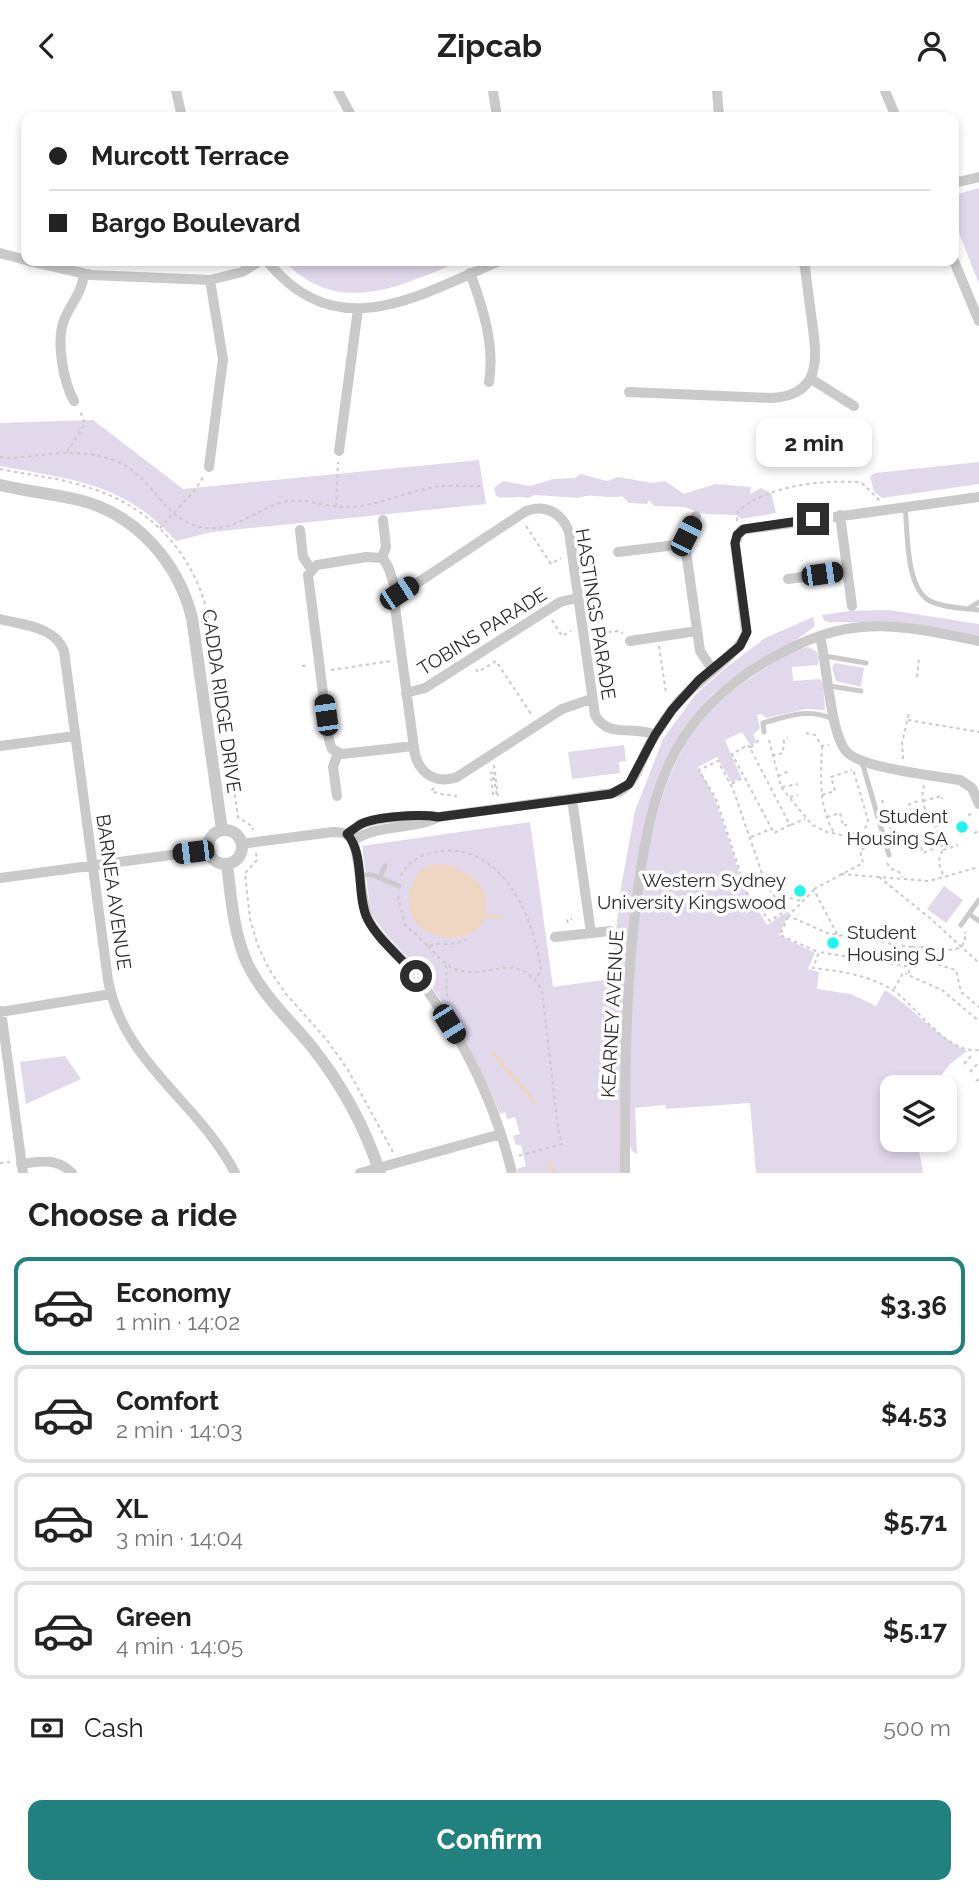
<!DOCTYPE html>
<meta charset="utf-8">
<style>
body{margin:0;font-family:Raleway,sans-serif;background:#f6f6f6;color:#222;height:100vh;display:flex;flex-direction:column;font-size:26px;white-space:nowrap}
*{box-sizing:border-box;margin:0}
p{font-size:23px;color:#767676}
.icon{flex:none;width:38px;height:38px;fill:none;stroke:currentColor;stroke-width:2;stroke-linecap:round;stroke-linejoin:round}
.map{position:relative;height:1082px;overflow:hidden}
.details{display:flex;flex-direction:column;background:#fff;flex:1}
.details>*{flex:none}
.hud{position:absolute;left:21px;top:21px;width:938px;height:154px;border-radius:14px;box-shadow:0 4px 10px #0003;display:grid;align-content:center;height:154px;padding:0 28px;background:#fff}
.buttons{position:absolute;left:880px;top:984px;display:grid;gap:14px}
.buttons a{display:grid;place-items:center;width:77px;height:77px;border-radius:14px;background:#fff;box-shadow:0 4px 10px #0003;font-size:35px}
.end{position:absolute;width:32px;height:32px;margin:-16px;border:9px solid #2d2d2d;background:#fff;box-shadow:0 0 0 4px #fff}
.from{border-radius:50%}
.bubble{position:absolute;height:49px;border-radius:14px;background:#fff;box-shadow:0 4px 10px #0003;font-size:23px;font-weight:700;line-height:49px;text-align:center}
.car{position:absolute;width:21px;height:42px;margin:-21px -10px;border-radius:9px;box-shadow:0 0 5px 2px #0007;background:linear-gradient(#222 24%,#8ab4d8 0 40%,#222 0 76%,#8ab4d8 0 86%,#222 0)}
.hud b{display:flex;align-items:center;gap:24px;height:66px;font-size:26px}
.hud b+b{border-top:2px solid #e0e0e0}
.hud i{width:18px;height:18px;background:#222}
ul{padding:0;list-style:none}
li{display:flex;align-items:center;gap:21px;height:98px;margin:0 14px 10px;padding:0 14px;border:4px solid #e0e0e0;border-radius:14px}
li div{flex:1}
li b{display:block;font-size:26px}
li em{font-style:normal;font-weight:700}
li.selected{border-color:#20817f}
li>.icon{width:63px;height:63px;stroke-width:1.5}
h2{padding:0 28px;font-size:32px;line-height:84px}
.pay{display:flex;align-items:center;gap:18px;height:77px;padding:0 28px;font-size:26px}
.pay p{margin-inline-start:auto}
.button{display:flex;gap:14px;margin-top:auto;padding:14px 28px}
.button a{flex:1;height:80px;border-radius:14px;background:#20817f;color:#fff;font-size:28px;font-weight:700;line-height:80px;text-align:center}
header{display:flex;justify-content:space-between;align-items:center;height:91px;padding:0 28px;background:#fff;font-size:32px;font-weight:700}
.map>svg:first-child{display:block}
.green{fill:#e2d8ec}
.water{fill:#eed6c2}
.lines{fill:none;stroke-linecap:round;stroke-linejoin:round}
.stream{stroke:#eed6c2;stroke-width:3.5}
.path{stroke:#cacaca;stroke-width:2;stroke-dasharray:3.5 3.5;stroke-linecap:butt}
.service{stroke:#cacaca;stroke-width:5}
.minor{stroke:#cacaca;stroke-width:10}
.tertiary{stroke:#cacaca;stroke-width:12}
.route{stroke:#2d2d2d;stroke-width:9}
.poi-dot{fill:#1ef5f1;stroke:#fff;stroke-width:2.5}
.labels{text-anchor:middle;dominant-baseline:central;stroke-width:7;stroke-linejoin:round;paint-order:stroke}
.street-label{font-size:19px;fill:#2d2d2d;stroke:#fff}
.poi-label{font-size:19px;fill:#2d2d2d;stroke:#fff;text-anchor:end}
</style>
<header><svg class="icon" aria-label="back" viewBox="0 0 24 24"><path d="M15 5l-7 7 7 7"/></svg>Zipcab<svg class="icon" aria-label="person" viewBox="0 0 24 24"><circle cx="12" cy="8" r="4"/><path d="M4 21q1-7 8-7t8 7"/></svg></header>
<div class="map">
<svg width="979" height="1082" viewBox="0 0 979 1082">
<rect width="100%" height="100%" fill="#fff"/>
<path class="green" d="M979 97V193L954 129V104Z
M284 170H461C400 195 339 227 284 170Z
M93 329 183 398 479 369 486 413 212 441 176 450C124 391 72 389 0 375V332Z
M979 371V393L882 407 874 401 870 385 875 382Z
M581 383 607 390 618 386 652 392 665 390 684 403 715 393 751 396 750 403 761 397 771 402 776 422 741 428 737 424 704 423 685 416 654 415 649 409 647 413 629 412 622 405C608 409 591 401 579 407L535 404 528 407C517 404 507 409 496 405L494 397 503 390 530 395 553 388 575 387Z
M889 519 979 533V545L898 532 828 531 824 529 822 524 849 520Z
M813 526 815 535C781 563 738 576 706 610 693 624 680 640 672 657 650 699 642 744 635 790 620 886 622 985 620 1082H518L517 1078 526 1075 521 1054H516L513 1045 520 1043 515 1026 507 1028 505 1021 500 1023C481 979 461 936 433 898 415 872 390 851 373 826L370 816 362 755 530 731 553 896 611 888 620 802 635 720 663 648 696 603 723 579 765 547Z
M808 556 816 560 819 566 818 574 792 576 793 590 820 588 823 592 825 619 806 618 766 627 761 623 757 624 760 637 753 644 756 650 751 655 742 641 725 649 741 686 732 692 717 666 698 676 715 708 744 796 767 834 788 820 789 822 779 844 815 862 808 878 819 881 817 898 851 903 876 915 885 899C914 917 935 945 967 960L950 973 932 996H892V1048H917L923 1082H756L750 1012 666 1018 665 1014 635 1017 637 1063 632 1060 630 1054C630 938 627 759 683 657 699 628 724 604 752 586 768 575 788 560 808 556Z
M835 572 864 577 861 596 836 590 832 577Z
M624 654 626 670 619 671 620 682 572 688 568 661Z
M944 795 963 809 946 832 927 818Z
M65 965 81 988 26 1013 20 971Z"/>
<path class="water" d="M445 773C462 778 481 787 485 806 498 865 400 857 409 803 410 795 416 786 420 779L431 774Z"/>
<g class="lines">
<path class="stream" d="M481 825 501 826
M493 962 535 1011
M550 1072 554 1082"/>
<path class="path" d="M67 361 85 333 80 320
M0 366C14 368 28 365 42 364 67 361 93 361 116 370 156 386 162 433 208 437 237 440 260 415 288 410 309 407 330 418 351 416 380 414 406 401 434 396 450 393 466 396 482 395
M0 378C23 383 46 385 69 391 139 407 187 449 207 519L238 726 253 736V739
M336 415 338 371
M737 430 738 420C767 395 819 389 857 391L863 393 880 410
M526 435 551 473 561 467
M160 437 196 398 203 386
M552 529 562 545 571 540
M594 543 618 540 623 542
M659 555 666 602
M302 575 308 574
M476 578 478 581 496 570 531 623
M331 579 391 570
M917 586 919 567
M908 629 979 641
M806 642 815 644 822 655 829 654
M769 649 781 696 812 734 827 741 846 745 865 738 868 729 853 678
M822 655C821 686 818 714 834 742
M750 657 748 654 732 663 774 742 790 734 750 657 759 649
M772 665 783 662 784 649 788 647
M903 668 902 652 909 622
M494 674 498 705
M778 685 789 680
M732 693 742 687
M924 694C916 725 944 735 942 759 942 763 939 766 939 770 939 775 943 782 944 787
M782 696 798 693
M434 697 431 700 440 703 456 705 457 709
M493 704 491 682H493L497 705
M822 704 835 700 831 686 852 679
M790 706 798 704
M882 709 897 757
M923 710 942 705V708
M908 714 921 709
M968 724 975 722
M827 726 840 722 843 735 848 733
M914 733 928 729
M791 734 805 728
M936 735 949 732 951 729
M974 742 979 740
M751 746 771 738
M847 746 856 751 860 759 865 757
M921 756 923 762 940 755
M943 759 958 754
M256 762 257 769 245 782 250 828 258 855 269 878 286 903 327 949 348 979 393 1061
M887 772 890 777 901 782 902 786
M841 783 929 790 979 776
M401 785C407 772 420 764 434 761 501 748 534 825 541 879L536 888
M879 786 931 828 979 872
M814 798 863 772 860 759
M398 805 405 834 428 855C440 850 452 857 467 848
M779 811 785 820 770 830 747 802 716 708 699 679 718 670 733 698 766 794 779 811 790 807 801 810
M788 826 780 844 818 861
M568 832 567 829 572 828
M837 843 814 799 790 823 789 825 827 842 911 856 906 875 819 861 813 877C839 880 868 884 891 898 918 915 945 963 979 959
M428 855C437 864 445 875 458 879 493 889 516 857 542 899L558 1037 562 1053 518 1065
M912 856H916L908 884 942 899 979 930
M917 856 927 860 939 874 956 879 961 901 979 916
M921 856 953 859 961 856 965 850V841
M446 874 447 909
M894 898 903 882 907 883
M964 973 973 963
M970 981 979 971
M976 990 979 988
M0 1072 10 1071"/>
<path class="service" d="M905 415C908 440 905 497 930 510 944 517 964 517 979 519
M968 518 979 511
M825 565 866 572
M830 595 861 600
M764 641 763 632C788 625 808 617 833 628
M862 671 889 764
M359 784H373L399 795
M380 786 385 775
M969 823 979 830
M961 834 979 809"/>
<path class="minor" d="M176 0 182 26
M338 0 352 26
M493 0 497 26
M717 0 719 26
M885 0 896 26
M954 92 979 86
M0 162 26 169
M29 170 91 184 210 189 242 181 260 170
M267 170C338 257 418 204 500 170
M954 170 979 230
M470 182C483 216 495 255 489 291
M811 288 854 315
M629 301 772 307C822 304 817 267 812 230 809 210 807 190 804 170
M74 310C63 290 56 251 64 229 71 212 82 202 84 183
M339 360 358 218
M209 376 223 268 210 189
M840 424 852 515
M696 425 686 445 685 453 700 560 712 578
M300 439 303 466 311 478
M618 461 685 453
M382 467 366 466 317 474 308 484 329 649 332 658 342 663 414 655
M382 467C392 476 390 491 399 502
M382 467 386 456 383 429
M788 488 847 480
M0 528C22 534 55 535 64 560L108 889C123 972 199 1011 235 1082
M820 545C827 573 830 641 846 660 859 677 936 685 960 689L972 697 979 713
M630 550 697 540
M406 602 425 597 560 511 577 507
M591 608 562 618 457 686C437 693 421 684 415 664L395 516 396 506 526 420C546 413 562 422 569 441L595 624C608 648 634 634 655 644
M0 655 75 645
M337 705 333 676 338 662
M572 708 591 842
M347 743C351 740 356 736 361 733 378 726 420 723 438 726L619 701C636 691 640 672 648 656 657 640 667 624 679 610 695 592 743 560 746 541L735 452 741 439 979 406
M353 750C378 732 412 740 438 726
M241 753 333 741C338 741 344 741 348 744 362 755 358 814 372 835 385 854 404 869 418 887 462 945 495 1011 512 1082
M0 787 208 759
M555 846 610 840
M1 920 23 1082
M0 921 111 903
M21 1073C41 1070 57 1067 72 1082
M360 1082 501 1043
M625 1082C625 985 625 888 639 791 645 747 654 700 676 659 696 622 728 593 765 571 792 555 821 541 853 537 894 531 939 542 979 550"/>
<path class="tertiary" d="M0 394C26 400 53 403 79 409 136 423 178 471 192 527L222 739
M208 756a17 17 0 1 1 34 0a17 17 0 1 1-34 0Z
M227 773C231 806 233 840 247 872 263 905 289 928 312 956 342 994 365 1036 380 1082"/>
</g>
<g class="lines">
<path class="route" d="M416 885C401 866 378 849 367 827 356 803 365 762 347 743 351 740 356 736 361 733 378 725 420 723 438 726L611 703 629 693 655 644 672 619 699 589 740 555 747 541 735 452 737 444 744 438 813 428"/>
</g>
<g class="poi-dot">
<circle cx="962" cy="736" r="7"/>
<circle cx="800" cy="800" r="7"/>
<circle cx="833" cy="852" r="7"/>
</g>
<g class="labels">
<g class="street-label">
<text transform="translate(596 523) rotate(81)">HASTINGS PARADE</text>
<text transform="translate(482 540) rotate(-32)">TOBINS PARADE</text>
<text transform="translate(222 610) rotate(82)">CADDA RIDGE DRIVE</text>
<text transform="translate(114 801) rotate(82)">BARNEA AVENUE</text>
<text transform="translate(612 923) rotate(-87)">KEARNEY AVENUE</text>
</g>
<g class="poi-label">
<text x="948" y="725">Student<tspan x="948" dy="22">Housing SA</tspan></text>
<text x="786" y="789">Western Sydney<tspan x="786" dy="22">University Kingswood</tspan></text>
<text x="847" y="841" text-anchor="start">Student<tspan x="847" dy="22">Housing SJ</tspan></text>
</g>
</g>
</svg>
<div class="buttons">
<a><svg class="icon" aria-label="layers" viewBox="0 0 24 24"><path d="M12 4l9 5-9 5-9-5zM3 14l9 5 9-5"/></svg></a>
</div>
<i class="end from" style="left:416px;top:885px"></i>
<i class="end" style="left:813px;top:428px"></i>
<div class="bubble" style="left:756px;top:327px;width:116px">2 min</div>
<i class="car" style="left:686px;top:445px;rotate:27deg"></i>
<i class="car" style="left:822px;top:483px;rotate:82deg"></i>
<i class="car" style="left:399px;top:502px;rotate:57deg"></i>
<i class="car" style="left:326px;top:624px;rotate:352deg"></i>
<i class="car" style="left:193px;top:761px;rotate:263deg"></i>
<i class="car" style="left:449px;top:933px;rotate:148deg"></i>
<div class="hud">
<b><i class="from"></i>Murcott Terrace</b>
<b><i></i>Bargo Boulevard</b>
</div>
</div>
<section class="details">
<h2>Choose a ride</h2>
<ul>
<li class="selected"><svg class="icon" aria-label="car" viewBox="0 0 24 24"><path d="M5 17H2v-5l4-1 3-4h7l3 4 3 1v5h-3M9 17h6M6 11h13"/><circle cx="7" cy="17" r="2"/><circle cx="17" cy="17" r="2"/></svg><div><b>Economy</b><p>1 min · 14:02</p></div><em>$3.36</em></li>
<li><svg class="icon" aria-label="car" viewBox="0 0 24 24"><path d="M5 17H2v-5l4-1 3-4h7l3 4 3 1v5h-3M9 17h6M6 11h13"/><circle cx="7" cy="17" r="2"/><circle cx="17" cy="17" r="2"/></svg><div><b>Comfort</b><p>2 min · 14:03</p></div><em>$4.53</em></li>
<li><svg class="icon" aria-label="car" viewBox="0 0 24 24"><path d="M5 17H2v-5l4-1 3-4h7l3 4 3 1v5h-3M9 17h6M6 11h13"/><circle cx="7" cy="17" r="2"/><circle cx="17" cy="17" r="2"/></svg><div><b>XL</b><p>3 min · 14:04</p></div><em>$5.71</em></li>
<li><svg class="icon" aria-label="car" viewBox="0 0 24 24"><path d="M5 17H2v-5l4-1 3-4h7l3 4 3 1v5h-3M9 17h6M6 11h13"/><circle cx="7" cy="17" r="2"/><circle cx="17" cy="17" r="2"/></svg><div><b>Green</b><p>4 min · 14:05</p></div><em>$5.17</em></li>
</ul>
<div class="pay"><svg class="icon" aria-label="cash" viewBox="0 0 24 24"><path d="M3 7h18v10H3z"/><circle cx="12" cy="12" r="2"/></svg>Cash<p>500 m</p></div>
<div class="button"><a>Confirm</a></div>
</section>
